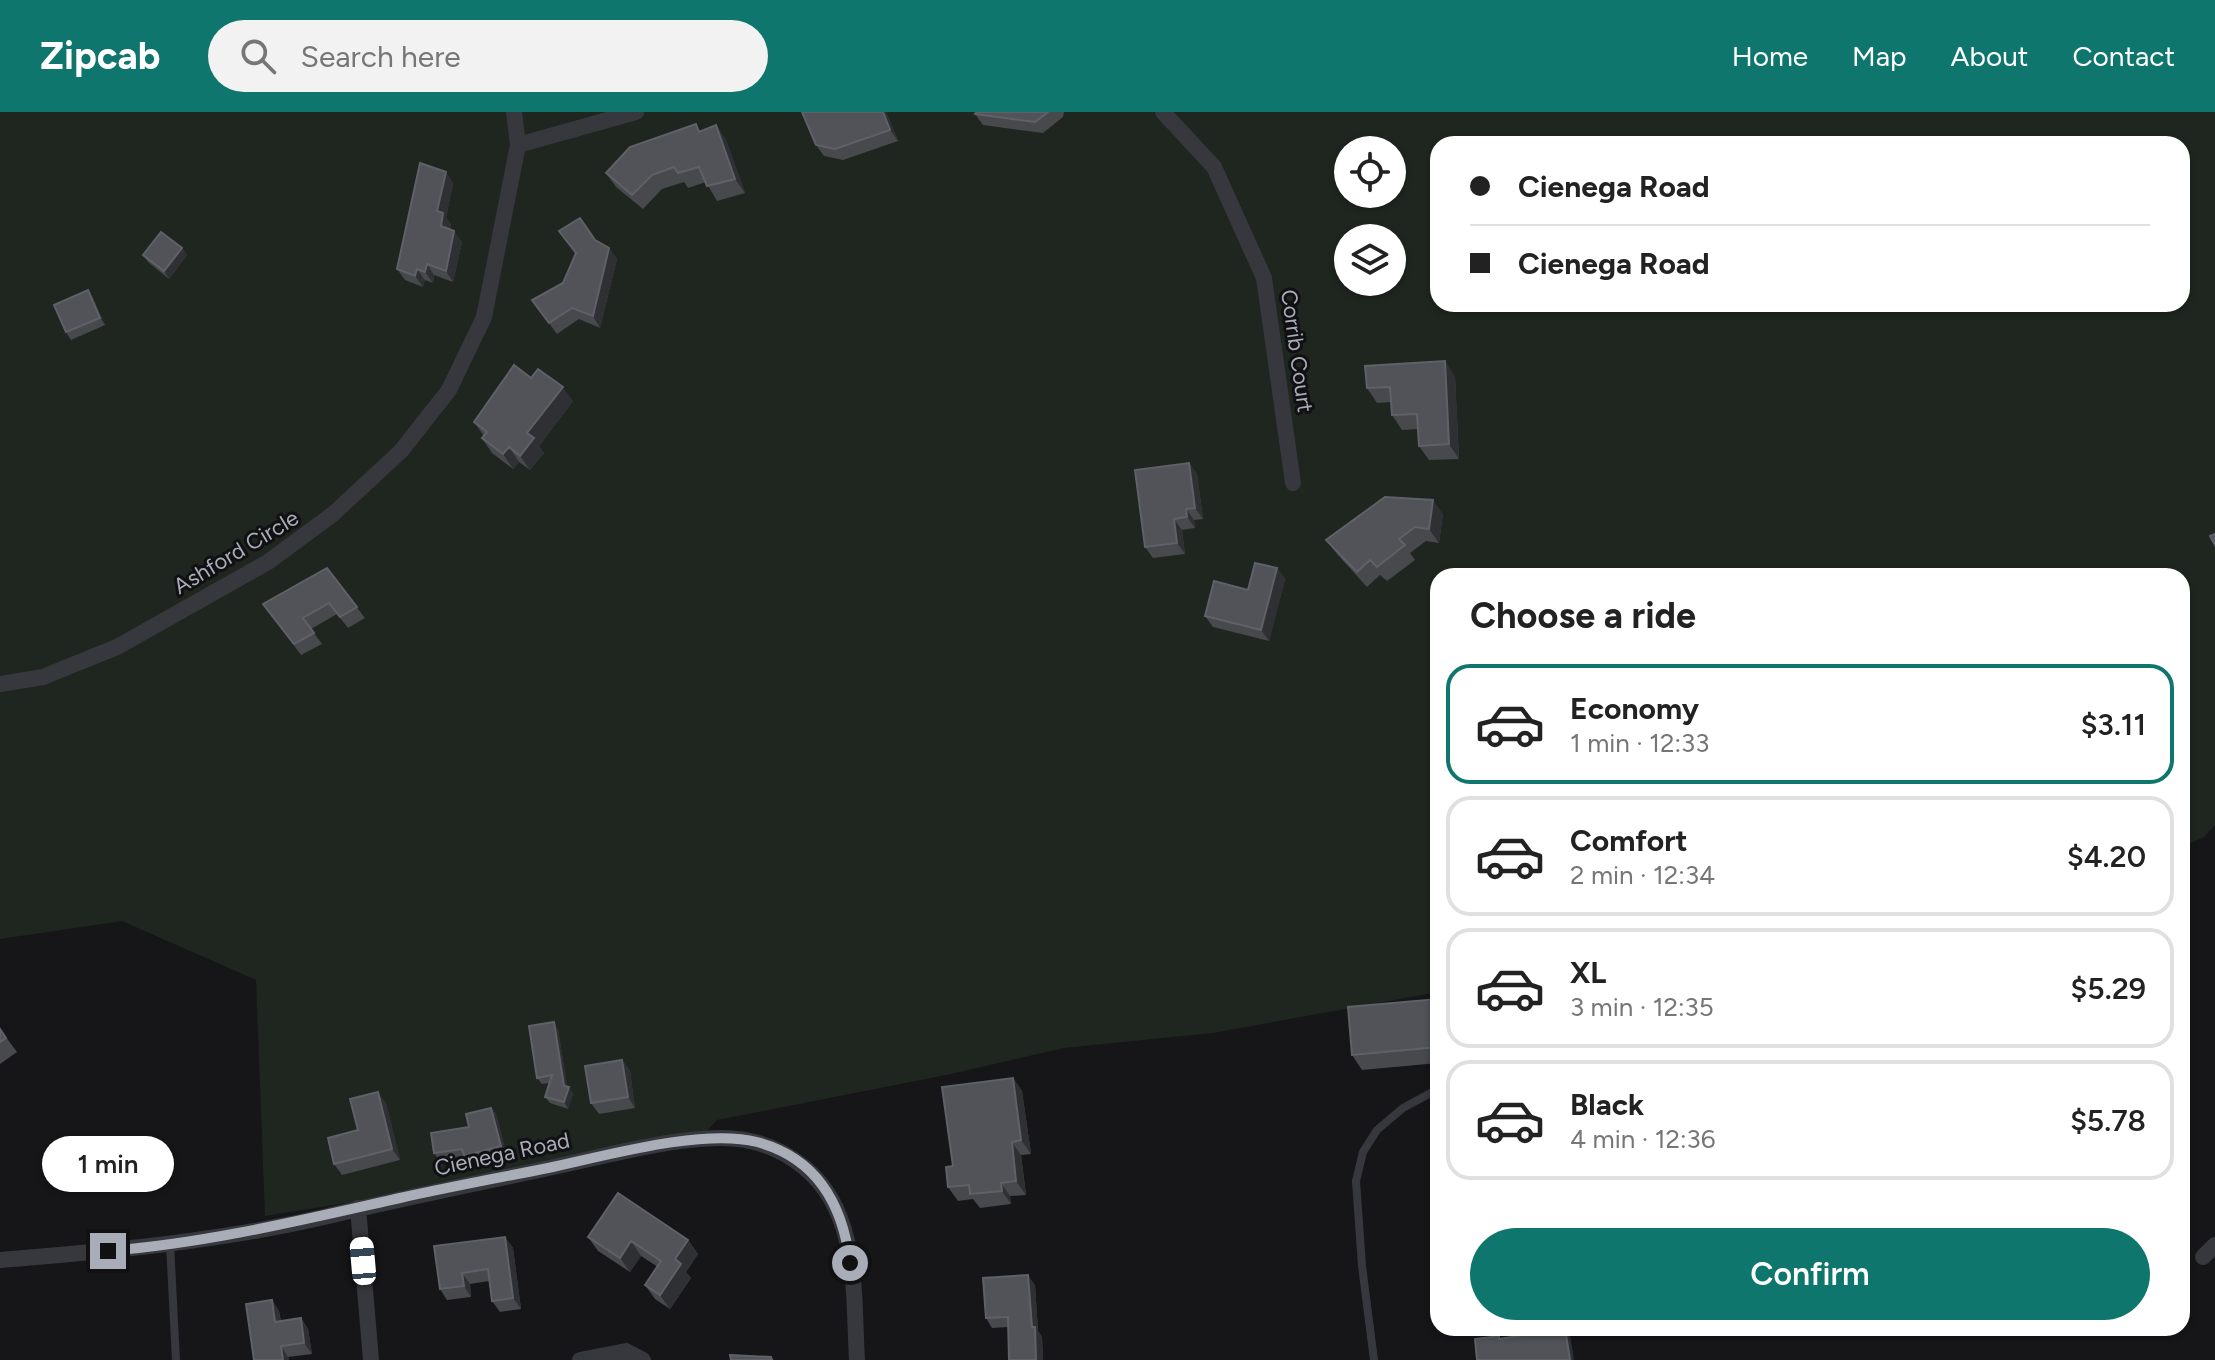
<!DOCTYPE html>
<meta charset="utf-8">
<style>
body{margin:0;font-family:Figtree,sans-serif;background:#f2f2f2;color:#222;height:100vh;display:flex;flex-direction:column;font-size:30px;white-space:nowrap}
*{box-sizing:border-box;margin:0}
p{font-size:26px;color:#767676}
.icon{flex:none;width:44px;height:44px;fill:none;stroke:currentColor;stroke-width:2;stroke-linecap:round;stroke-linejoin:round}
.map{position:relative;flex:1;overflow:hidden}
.panel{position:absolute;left:1430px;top:456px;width:760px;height:768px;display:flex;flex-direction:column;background:#fff;border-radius:24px;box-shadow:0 2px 6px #0004}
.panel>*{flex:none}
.hud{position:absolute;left:1430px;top:24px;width:760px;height:176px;border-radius:24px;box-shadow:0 2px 6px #0004;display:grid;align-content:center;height:176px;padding:0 40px;background:#fff}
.buttons{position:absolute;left:1334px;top:24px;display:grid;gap:16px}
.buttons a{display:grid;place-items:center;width:72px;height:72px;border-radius:50%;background:#fff;box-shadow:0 2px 6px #0004;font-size:40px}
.end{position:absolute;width:36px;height:36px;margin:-18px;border:10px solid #a8adb8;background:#111;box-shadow:0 0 0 4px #111}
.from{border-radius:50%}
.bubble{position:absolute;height:56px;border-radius:28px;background:#fff;box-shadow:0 2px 6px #0004;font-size:26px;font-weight:600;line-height:56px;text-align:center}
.car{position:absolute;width:24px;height:48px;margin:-24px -12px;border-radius:10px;box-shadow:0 0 6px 2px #0007;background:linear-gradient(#fff 24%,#345 0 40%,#fff 0 76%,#345 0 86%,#fff 0)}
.hud b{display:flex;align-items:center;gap:28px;height:76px;font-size:30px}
.hud b+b{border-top:2px solid #e0e0e0}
.hud i{width:20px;height:20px;background:#222}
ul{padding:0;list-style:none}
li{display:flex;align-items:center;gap:24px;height:120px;margin:0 16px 12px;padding:0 24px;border:4px solid #e0e0e0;border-radius:24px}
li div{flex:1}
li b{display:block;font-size:30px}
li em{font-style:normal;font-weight:600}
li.active{border-color:#0f766e}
li>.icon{width:72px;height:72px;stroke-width:1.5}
h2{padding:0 40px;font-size:36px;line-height:96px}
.button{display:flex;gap:16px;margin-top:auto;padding:16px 40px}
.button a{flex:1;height:92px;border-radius:48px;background:#0f766e;color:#fff;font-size:32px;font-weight:600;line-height:92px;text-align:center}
header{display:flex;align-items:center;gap:48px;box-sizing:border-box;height:112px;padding:0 40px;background:#0f766e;color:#fff}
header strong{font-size:38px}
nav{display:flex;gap:44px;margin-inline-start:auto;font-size:28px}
.search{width:560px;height:72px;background:#f2f2f2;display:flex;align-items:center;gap:20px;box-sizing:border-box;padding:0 28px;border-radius:44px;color:#767676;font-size:30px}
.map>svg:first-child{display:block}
.green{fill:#1e261f;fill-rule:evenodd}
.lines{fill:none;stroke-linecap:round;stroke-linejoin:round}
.service{stroke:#37383d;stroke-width:8}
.minor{stroke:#37383d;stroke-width:16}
.wall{fill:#47494d}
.shaded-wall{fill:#2f3033}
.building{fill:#525359;stroke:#5f6168;stroke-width:2}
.route{stroke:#a8adb8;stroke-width:10}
.labels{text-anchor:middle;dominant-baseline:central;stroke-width:6;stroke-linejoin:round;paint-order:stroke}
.street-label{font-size:22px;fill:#a8adb8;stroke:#111113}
</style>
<header>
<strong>Zipcab</strong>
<div class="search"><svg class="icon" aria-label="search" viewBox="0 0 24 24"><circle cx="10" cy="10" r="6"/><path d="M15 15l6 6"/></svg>Search here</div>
<nav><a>Home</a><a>Map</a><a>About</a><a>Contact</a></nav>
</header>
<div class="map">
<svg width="2215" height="1248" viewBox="0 0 2215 1248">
<rect width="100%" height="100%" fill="#161618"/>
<path class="green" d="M0 0H2215V713L2204 725 2182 735V464H1438V880L1213 921 1064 936 951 962 717 1008 692 1035 265 1104 256 868 122 809 0 827ZM1438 32H2182V192H1438ZM1348 38H1392V82H1348ZM1348 126H1392V170H1348Z"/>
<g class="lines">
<path class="service" d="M170 1132 176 1248
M1374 1248 1362 1154 1356 1069 1363 1040 1377 1018 1403 996 1438 977"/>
<path class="minor" d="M1163 0 1214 55 1264 166 1293 371
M518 33 636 0
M0 572 43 565 117 535 268 450 333 402 401 339 449 278 484 205 518 33 514 0
M358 1096 371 1248
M2203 1145 2215 1133
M0 1148C111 1139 215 1130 324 1105 398 1087 473 1072 549 1056 601 1045 668 1026 721 1026 752 1026 781 1036 805 1056 860 1101 853 1184 857 1248
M580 1248 626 1239 643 1248"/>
</g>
<path class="wall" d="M802 0H886L898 29 843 48 824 44 816 33Z
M976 0H1064L1063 5 1043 21 983 13 975 2Z
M716 13 726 28 745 81 717 89 706 70 688 76 684 70 662 77 643 97 616 75 606 61Z
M446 60 453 71 446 106 451 112 450 117 462 130 453 170 434 163 433 171 425 168 423 175 405 168 397 157Z
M559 119 596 128 609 136 617 147 600 216 579 207 557 222 532 188 563 171 576 142Z
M182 136 187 143 169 167 148 150 143 143Z
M88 178 93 186 105 213 71 228 66 220Z
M1455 264 1459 347 1429 348 1419 334 1418 317 1402 318 1392 303 1391 290 1377 291 1367 276Z
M531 266 573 289 539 334 544 341 530 358 519 350 513 357 492 341 482 326 484 324 474 310Z
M1189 351 1197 362 1203 407 1194 408 1195 416 1182 418 1185 442 1153 446 1145 435Z
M1443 402 1439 431 1426 429 1410 441 1415 448 1387 469 1380 463 1367 475 1337 442 1326 428Z
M327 456 365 506 348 516 337 502 311 517 322 532 301 543 271 503Z
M1277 456 1285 467 1269 529 1213 515 1205 504 1248 478Z
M1438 887V951L1362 958 1352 943Z
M0 917 17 940 0 952Z
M558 917 567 975 573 982 568 997 550 991 545 985 550 971 542 972 537 966Z
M622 948 630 959 635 996 599 1002 591 991Z
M1013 966 1022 979 1031 1042 1021 1043 1026 1083 1010 1084 1011 1092 980 1096 973 1087 958 1089 948 1075 953 1054Z
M386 991 400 1048 342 1063 334 1052 358 1018Z
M491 996 496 1002 506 1041 469 1051 464 1044 439 1048 434 1041 469 1015Z
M505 1125 513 1136 521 1197 500 1200 492 1189 489 1169 470 1172 471 1185 447 1188 440 1177Z
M588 1125 688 1128 698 1142 686 1160 691 1166 670 1197 655 1187 645 1173 658 1155 641 1144 630 1160 598 1139Z
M1035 1173 1038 1219 1042 1225 1043 1248H1009L1008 1215 992 1216 986 1206Z
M272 1188 279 1199 281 1209 301 1206 308 1217 312 1242 288 1245 289 1248H254Z"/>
<path class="shaded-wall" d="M883 0H886L898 29 890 18Z
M716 13 726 28 745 81 735 67Z
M446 60 453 71 446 106 451 112 448 125 441 114 437 99Z
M454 119 462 130 453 170 446 159Z
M182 136 187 143 169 167 164 159Z
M609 136 617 147 600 216 593 204Z
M427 152 434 163 433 171 425 160Z
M417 157 425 168 423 175 415 164Z
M88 178 93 186 105 213 100 206Z
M1445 249 1455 264 1459 347 1449 332Z
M563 275 573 289 539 334 544 341 530 358 520 344 527 321Z
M509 335 519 350 513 357 503 342Z
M1189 351 1197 362 1203 407 1195 396Z
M1433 388 1443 402 1439 431 1429 417Z
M1186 397 1194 408 1195 416 1187 405Z
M1174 407 1182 418 1185 442 1177 431Z
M1277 456 1285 467 1269 529 1261 518Z
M554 910 558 917 568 978 569 975 573 982 568 997 564 990V974Z
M622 948 630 959 635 996 628 985Z
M1013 966 1022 979 1031 1042 1021 1028Z
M378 980 386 991 400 1048 392 1037Z
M491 996 496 1002 506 1041 501 1034Z
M1012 1030 1021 1043 1026 1083 1016 1069Z
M1001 1071 1010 1084 1011 1092 1002 1079Z
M505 1125 513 1136 521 1197 513 1186Z
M688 1128 698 1142 686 1160 691 1166 670 1197 660 1183 675 1147Z
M631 1129 641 1144 630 1160 620 1146Z
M462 1161 470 1172 471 1185 464 1174Z
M1028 1163 1035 1173 1038 1219 1042 1225 1043 1248H1036L1032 1215Z
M272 1188 279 1199 282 1221 275 1210Z
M301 1206 308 1217 312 1242 304 1231Z
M1565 1216 1570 1223 1574 1248H1570Z
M281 1234 288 1245 289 1248H283Z"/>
<path class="building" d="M802 0H883L890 18 835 37 816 33Z
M976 0H1048L1035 10 975 2Z
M696 12 699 20 716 13 735 67 707 74 699 55 678 61 674 55 652 63 632 83 606 61 630 35Z
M420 51 446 60 437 99 443 101 441 114 454 119 446 159 427 152 425 160 417 157 415 164 397 157Z
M580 106 595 128 609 136 593 204 572 196 549 211 532 188 563 171 576 141 559 119Z
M161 120 182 136 164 159 143 143Z
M88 178 100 206 66 220 54 193Z
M1445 249 1449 332 1419 334 1417 302 1392 303 1390 275 1367 276 1365 254Z
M514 253 531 266 538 257 563 275 527 321 534 326 520 344 509 335 503 342 482 326 487 320 474 310Z
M1189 351 1195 396 1186 397 1187 405 1174 407 1177 431 1145 435 1135 358Z
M1385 385 1433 388 1429 417 1415 415 1399 427 1405 433 1377 455 1370 448 1357 460 1326 428Z
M2215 422V433L2210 424Z
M1255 451 1277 456 1261 518 1205 504 1214 469 1248 478Z
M327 456 357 495 340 505 329 491 303 506 314 521 294 532 263 492Z
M1438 887V935L1352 943 1348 895Z
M554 910 564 974 569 975 564 990 545 985 552 963 537 966 529 914Z
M0 917 6 926 0 930Z
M622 948 628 985 591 991 585 954Z
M1013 966 1021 1028 1012 1030 1016 1069 1001 1071 1002 1079 970 1082 969 1073 948 1075 946 1055 953 1054 942 975Z
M378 980 392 1037 334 1052 328 1026 358 1018 350 987Z
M491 996 501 1034 464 1044 462 1037 434 1041 431 1021 469 1015 466 1002Z
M618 1081 688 1128 675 1147 681 1152 660 1183 645 1173 661 1149 631 1129 620 1146 588 1125Z
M505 1125 513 1186 492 1189 488 1157 462 1161 464 1174 440 1177 434 1134Z
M1028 1163 1032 1215H1035L1036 1248H1009L1008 1205 986 1206 983 1166Z
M272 1188 275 1210 301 1206 304 1231 281 1234 283 1248H254L246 1192Z
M1565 1216 1570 1248H1477L1475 1227 1499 1224V1227Z
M730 1243 771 1245 772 1248H731Z"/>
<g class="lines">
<path class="route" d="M108 1139C208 1131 302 1108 400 1086 449 1075 498 1066 548 1056 605 1044 702 1016 757 1030 817 1046 843 1093 850 1151"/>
</g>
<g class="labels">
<g class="street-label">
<text transform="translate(1297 239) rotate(82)">Corrib Court</text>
<text transform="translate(236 440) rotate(-31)">Ashford Circle</text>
<text transform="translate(502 1042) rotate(-12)">Cienega Road</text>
</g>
</g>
</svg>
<div class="buttons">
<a><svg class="icon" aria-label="locate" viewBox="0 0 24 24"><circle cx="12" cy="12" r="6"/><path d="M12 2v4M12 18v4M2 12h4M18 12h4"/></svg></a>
<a><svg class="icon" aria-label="layers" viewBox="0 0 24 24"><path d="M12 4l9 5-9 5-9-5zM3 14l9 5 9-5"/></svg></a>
</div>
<i class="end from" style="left:850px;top:1151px"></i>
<i class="end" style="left:108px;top:1139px"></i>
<div class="bubble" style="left:42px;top:1024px;width:132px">1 min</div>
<i class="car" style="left:363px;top:1149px;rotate:355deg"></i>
<div class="hud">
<b><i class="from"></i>Cienega Road</b>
<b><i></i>Cienega Road</b>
</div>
<section class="panel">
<h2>Choose a ride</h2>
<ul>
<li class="active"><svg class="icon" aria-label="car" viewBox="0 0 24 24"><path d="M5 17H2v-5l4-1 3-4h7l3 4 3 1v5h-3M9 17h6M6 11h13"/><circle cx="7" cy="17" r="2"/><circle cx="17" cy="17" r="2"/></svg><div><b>Economy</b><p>1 min · 12:33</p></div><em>$3.11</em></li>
<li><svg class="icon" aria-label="car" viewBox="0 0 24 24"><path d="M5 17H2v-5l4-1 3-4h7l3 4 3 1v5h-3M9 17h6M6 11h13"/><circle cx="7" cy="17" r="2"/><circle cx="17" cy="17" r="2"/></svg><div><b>Comfort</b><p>2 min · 12:34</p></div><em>$4.20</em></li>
<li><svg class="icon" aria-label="car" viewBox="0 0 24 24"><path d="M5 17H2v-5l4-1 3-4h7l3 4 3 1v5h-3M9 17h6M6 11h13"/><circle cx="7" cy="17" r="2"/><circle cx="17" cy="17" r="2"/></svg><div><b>XL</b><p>3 min · 12:35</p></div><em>$5.29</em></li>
<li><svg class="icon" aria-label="car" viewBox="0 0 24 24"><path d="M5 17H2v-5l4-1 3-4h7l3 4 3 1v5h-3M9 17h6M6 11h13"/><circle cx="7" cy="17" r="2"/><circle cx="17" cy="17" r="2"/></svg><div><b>Black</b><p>4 min · 12:36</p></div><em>$5.78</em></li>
</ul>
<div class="button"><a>Confirm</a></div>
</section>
</div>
